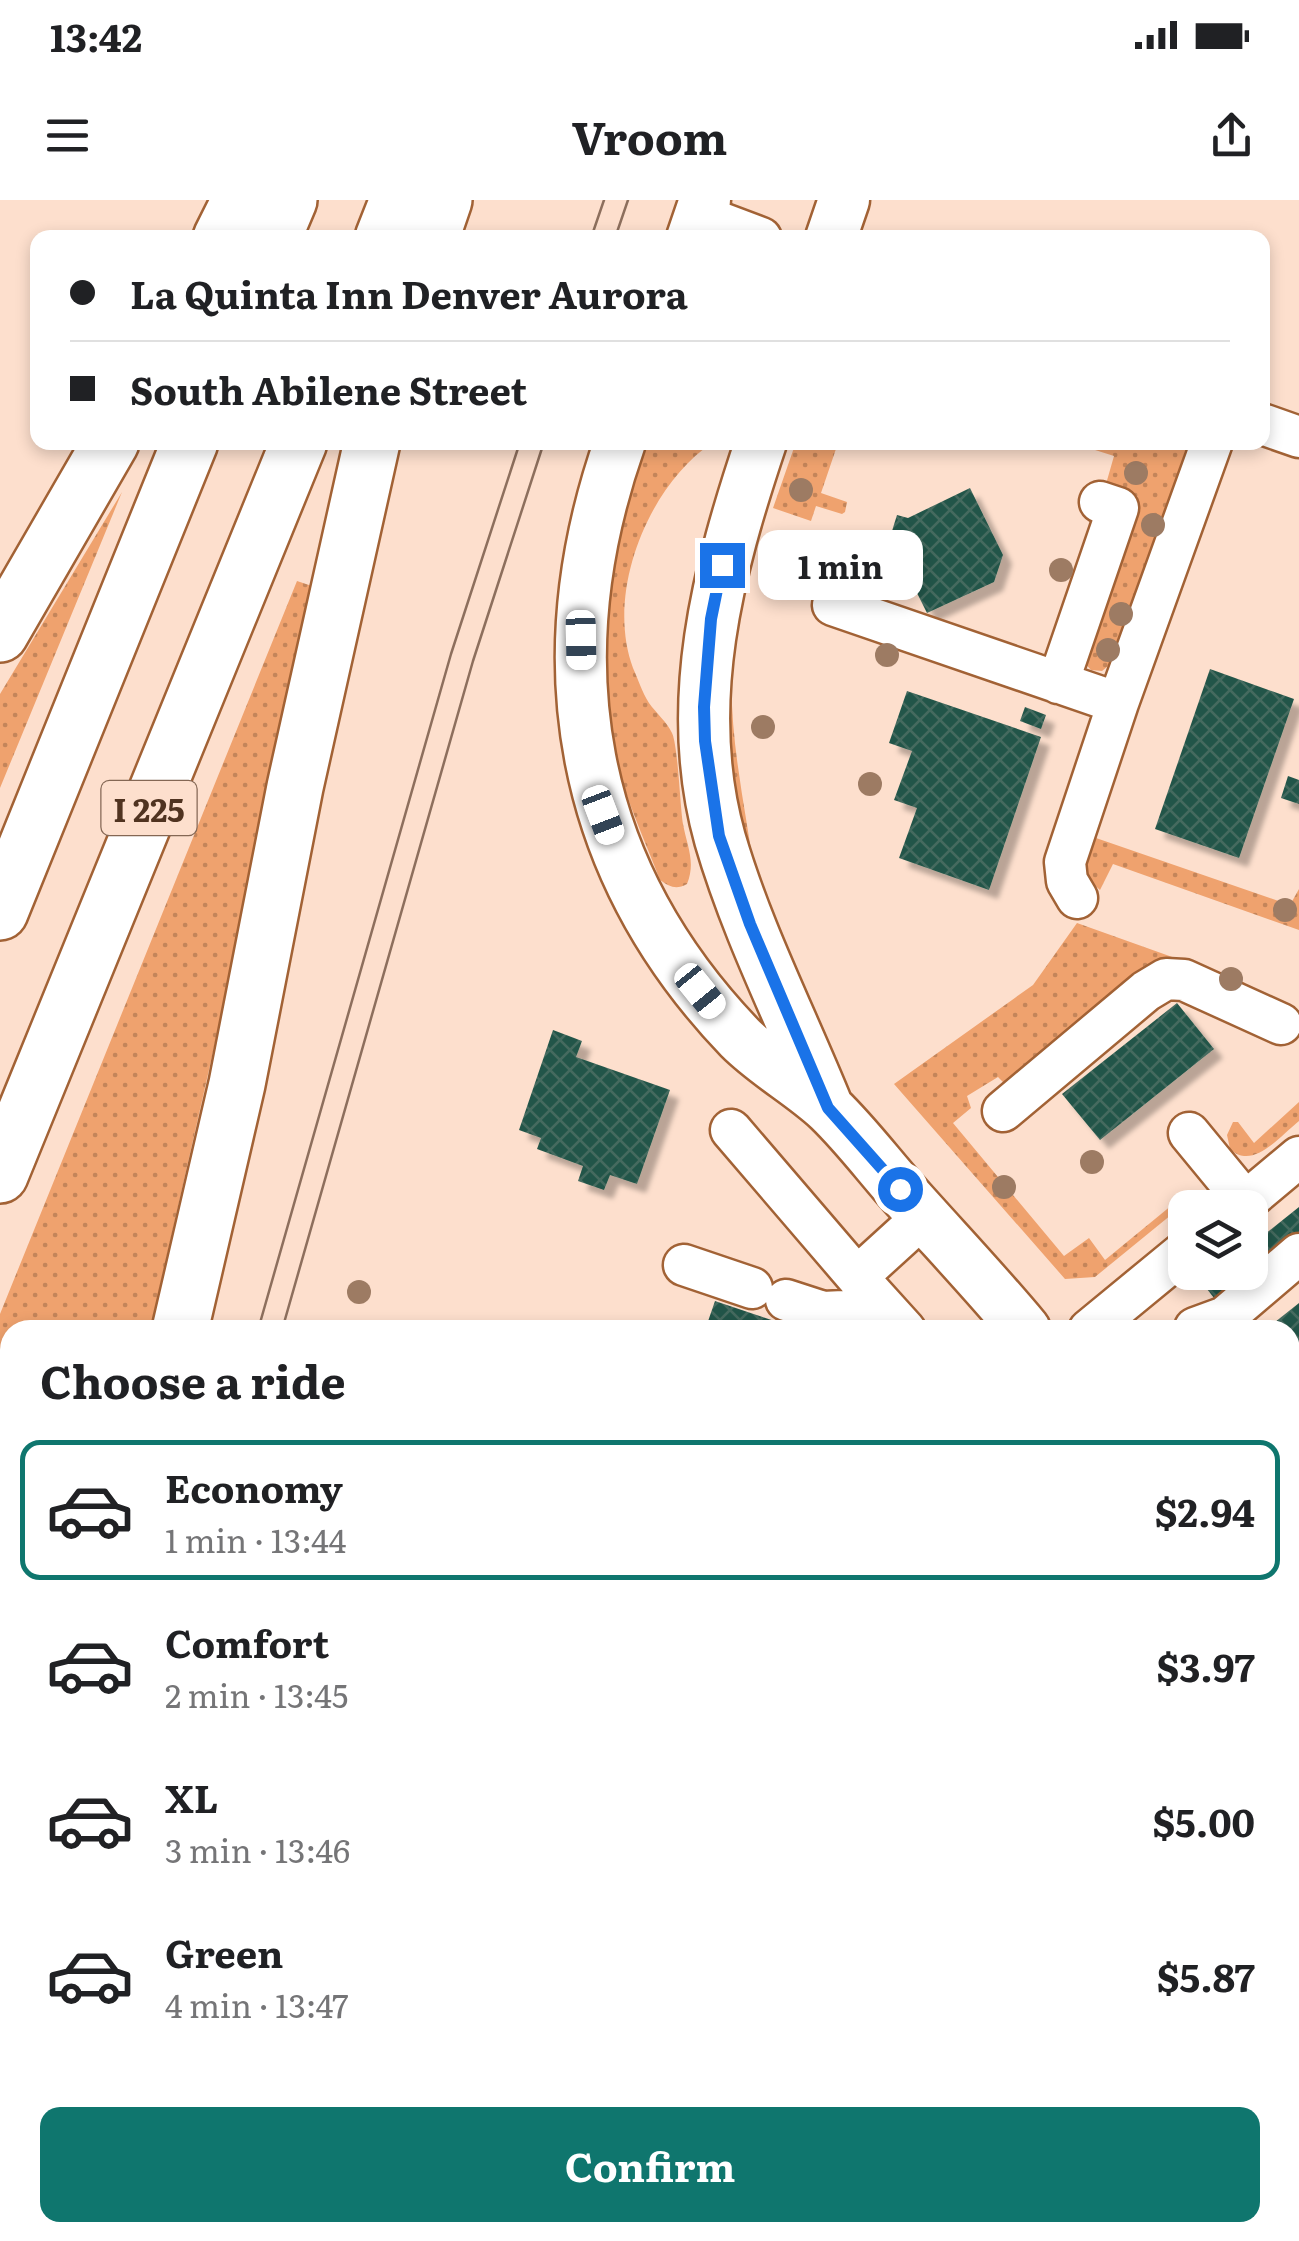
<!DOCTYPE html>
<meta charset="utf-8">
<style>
body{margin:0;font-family:Literata,serif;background:#f6f6f6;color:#202124;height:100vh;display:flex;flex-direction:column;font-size:38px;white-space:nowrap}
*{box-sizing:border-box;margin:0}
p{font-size:32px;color:#757577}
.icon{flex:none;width:55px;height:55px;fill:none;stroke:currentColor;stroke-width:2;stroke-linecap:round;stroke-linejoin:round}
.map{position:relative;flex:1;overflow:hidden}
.side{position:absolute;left:0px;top:1120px;width:1300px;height:922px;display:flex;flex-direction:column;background:#fff;border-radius:30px 30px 0 0;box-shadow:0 5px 15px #0003}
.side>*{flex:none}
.top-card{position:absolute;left:30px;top:30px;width:1240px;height:220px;border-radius:20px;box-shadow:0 5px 15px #0003;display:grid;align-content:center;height:220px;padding:0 40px;background:#fff}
.buttons{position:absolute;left:1168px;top:990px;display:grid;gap:20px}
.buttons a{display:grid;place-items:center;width:100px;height:100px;border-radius:20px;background:#fff;box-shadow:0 5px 15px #0003;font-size:50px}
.end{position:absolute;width:45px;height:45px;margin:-22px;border:12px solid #1a73e8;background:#fff;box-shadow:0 0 0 5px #fff}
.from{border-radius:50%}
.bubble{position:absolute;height:70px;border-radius:20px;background:#fff;box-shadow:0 5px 15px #0003;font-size:32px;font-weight:700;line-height:70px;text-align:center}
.car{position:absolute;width:30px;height:60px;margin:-30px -15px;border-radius:12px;box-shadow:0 0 8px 2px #0007;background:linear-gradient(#fff 24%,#345 0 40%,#fff 0 76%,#345 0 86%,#fff 0)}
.top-card b{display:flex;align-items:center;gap:35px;height:95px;font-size:38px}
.top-card b+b{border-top:2px solid #e0e0e0}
.top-card i{width:25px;height:25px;background:#202124}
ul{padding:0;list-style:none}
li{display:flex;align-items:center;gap:30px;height:140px;margin:0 20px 15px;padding:0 20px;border:5px solid transparent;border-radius:20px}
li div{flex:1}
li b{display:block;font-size:38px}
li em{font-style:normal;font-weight:700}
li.on{border-color:#0f766e}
li>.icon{width:90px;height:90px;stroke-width:1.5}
h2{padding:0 40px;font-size:45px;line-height:120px}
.primary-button{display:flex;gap:20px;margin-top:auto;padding:20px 40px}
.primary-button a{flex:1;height:115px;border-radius:20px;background:#0f766e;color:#fff;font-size:40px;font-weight:700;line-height:115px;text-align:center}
.status{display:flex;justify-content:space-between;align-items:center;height:70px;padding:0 50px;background:#fff;direction:ltr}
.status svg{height:28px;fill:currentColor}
header{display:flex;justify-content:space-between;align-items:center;height:130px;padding:0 40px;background:#fff;font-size:45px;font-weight:700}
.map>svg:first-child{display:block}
.built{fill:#efcfbc}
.grass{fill:url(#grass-dots)}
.building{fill:url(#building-cross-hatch);filter:url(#shadow)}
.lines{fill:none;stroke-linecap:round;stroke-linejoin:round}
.minor-casing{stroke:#a26235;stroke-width:45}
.major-casing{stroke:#a26235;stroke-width:55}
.highway-casing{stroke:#a26235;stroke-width:60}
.path{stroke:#ae907e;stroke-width:6;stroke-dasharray:10 5;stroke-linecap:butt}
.minor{stroke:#fff;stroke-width:40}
.major{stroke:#fff;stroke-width:50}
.highway{stroke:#fff;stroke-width:55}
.tram{stroke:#8d6f5d;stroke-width:2.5}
.tree{fill:#9d7b63}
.route{stroke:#1a73e8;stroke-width:12}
.labels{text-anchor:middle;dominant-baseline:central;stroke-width:10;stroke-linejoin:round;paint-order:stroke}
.shield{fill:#fddfcd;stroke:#846754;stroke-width:2.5}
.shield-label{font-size:32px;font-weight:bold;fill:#503320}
</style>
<div class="status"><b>13:42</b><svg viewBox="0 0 49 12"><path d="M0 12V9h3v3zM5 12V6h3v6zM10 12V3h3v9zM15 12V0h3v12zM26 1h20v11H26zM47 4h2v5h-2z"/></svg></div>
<header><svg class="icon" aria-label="menu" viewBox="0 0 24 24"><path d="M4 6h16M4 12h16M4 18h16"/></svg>Vroom<svg class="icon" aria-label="share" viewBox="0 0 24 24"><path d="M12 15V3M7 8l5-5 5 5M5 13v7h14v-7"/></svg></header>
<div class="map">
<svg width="1299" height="2041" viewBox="0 0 1299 2041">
<defs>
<pattern id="grass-dots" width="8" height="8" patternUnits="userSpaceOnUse" patternTransform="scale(2.5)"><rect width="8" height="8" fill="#efa26e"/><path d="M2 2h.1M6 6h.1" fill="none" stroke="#c4855a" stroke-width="1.8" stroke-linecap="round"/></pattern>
<pattern id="building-cross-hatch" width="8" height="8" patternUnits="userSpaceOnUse" patternTransform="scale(2.5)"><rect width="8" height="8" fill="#245548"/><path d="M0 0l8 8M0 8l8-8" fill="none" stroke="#456b5f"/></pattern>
<filter id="shadow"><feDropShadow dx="9" dy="9" stdDeviation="2.5" flood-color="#0004"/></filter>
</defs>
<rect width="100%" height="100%" fill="#fddfcd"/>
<path class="built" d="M281 2033H1000L998 2041H305Z"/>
<path class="grass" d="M796 242 838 243 821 293 847 302 845 312 842 314 816 306 811 321 773 308Z
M646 243H712C648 286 605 393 633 468 638 479 642 492 649 503 656 513 667 522 672 533 678 546 680 605 683 624 687 646 696 662 687 684 676 690 670 687 660 680 642 633 619 585 611 535 596 436 612 337 646 243Z
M780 243H788C767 306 744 367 735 433 723 517 745 601 756 683L739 623 726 537 727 434Z
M1073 243H1188L1113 462 1102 471 1091 470 1083 461 1138 297 1106 284 1114 256Z
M122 292 0 588V494Z
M297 381 312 386 211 861 150 1130H10V1583L0 1612V1114Z
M1096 638 1290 705 1299 689V730L1113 664 1100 690C1080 673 1087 660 1096 638Z
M1077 723 1245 783V791L1193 771 1009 888 998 877 967 896 971 908 953 923 1064 1056 1089 1038 1105 1060 1183 996 1185 1001 1182 1006 1095 1077 1065 1079 894 884 1033 785Z
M1299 902V921C1280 936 1253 971 1230 949L1227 935 1233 922H1238L1254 943Z"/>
<path class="building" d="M970 288 1003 355 994 382 927 413 896 351 887 347 897 315 908 318Z
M1210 469 1294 499 1239 658 1155 629Z
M907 491 1041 537 989 690 899 658 917 608 894 600 912 551 889 543Z
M1025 507 1046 515 1041 529 1020 521Z
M1288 576 1299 580V604L1281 598Z
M1177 803 1214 849 1100 940 1062 894Z
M553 830 582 841 576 857 670 890 637 984 610 975 604 990 578 981 583 966 537 949 541 938 519 930Z
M1299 1007V1037L1218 1103 1203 1084 1218 1072H1250V1046Z
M715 1101 798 1129V1130H705Z
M1299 1103V1180L1290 1168V1130H1265Z
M1299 1197V1230L1290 1237V1205Z"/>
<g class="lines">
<g class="minor-casing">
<path id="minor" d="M700 15 761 38
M1262 224 1299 237
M833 405 1118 503
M1058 483 1118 308 1100 302
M1077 698 1067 681 1065 662 1118 503 1212 242
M1003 911 1146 791 1166 779 1184 780 1281 824
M731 930 857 1077
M1189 933 1245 1001
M1238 1008 1299 957
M684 1065 752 1088
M786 1100 823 1112 886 1109
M1195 1128 1225 1117 1299 1054
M905 1130 857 1077 924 1016
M1089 1130 1185 1051
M1290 1182 1299 1175
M1290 1258 1299 1252
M1290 1559 1299 1558
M1290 1963 1299 1966"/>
</g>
<g class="major-casing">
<path id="major" d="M692 38 705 0
M831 38 844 0
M620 242C543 461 578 669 740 838 767 865 801 883 829 909 856 935 879 966 904 994 944 1039 986 1083 1025 1130
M761 242C718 370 682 504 720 639 747 732 792 819 828 908
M0 1946 10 1950
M222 2032 244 2041
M1033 2041 1036 2032
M1115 2041 1118 2032"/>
</g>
<g class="highway-casing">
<path id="highway" d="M221 38 240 0
M273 38 289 0
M383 38 398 0
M431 38 444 0
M0 434 111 242
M0 712 190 242
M0 975 299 242
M180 1130 237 884 295 587 372 242
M0 1696 10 1668
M10 1717V1753
M339 2032 360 2041"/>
</g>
<path class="path" d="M0 1880 10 1874
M459 2032 469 2041"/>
<use href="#minor" class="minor"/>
<use href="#major" class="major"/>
<use href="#highway" class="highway"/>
<path class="tram" d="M591 38 604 0
M615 38 628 0
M258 1130 451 454 520 242
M282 1130 473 461 544 242
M0 1903 10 1873
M0 1979 10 1950"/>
</g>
<g class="tree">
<circle cx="1136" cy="273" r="12"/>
<circle cx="801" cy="290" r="12"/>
<circle cx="1153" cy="325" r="12"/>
<circle cx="787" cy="348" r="12"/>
<circle cx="1061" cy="370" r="12"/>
<circle cx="1121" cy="414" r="12"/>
<circle cx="1108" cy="450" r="12"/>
<circle cx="887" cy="455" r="12"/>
<circle cx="763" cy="527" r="12"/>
<circle cx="870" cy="584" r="12"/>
<circle cx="1285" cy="710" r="12"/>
<circle cx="1231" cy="779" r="12"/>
<circle cx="1092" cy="962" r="12"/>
<circle cx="1004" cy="987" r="12"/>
<circle cx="359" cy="1092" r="12"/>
</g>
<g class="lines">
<path class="route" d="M722 365 711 419 704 507 705 541 719 636 750 724 828 908 900 989"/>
</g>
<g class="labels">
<rect class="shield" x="101.5" y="581" width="95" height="54" rx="8"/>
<g class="shield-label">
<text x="149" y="608">I 225</text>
</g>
</g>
</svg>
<div class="buttons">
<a><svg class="icon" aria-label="layers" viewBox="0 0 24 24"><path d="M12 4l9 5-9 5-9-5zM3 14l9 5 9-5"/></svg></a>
</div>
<i class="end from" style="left:900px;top:989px"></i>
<i class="end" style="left:722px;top:365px"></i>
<div class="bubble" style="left:758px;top:330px;width:165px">1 min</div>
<i class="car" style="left:581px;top:440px;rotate:179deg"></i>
<i class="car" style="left:603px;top:615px;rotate:159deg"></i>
<i class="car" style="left:700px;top:791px;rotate:141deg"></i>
<div class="top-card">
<b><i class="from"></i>La Quinta Inn Denver Aurora</b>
<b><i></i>South Abilene Street</b>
</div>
<section class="side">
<h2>Choose a ride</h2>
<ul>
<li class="on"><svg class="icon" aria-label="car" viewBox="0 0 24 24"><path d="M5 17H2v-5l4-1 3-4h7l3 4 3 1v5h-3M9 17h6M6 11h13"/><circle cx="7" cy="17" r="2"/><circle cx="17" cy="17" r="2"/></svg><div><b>Economy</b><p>1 min · 13:44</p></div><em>$2.94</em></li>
<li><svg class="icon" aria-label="car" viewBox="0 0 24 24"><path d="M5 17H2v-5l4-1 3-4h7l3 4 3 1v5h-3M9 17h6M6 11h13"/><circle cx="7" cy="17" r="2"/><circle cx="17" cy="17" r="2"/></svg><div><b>Comfort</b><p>2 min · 13:45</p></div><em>$3.97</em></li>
<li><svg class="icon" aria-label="car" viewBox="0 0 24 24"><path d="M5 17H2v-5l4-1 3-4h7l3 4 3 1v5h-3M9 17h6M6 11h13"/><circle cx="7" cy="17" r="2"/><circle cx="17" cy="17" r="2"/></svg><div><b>XL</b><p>3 min · 13:46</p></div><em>$5.00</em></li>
<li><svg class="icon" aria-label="car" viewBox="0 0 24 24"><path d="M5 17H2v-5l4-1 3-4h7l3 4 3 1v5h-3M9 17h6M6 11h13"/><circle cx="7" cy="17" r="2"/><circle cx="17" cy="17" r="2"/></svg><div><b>Green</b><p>4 min · 13:47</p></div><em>$5.87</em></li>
</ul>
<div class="primary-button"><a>Confirm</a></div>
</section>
</div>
